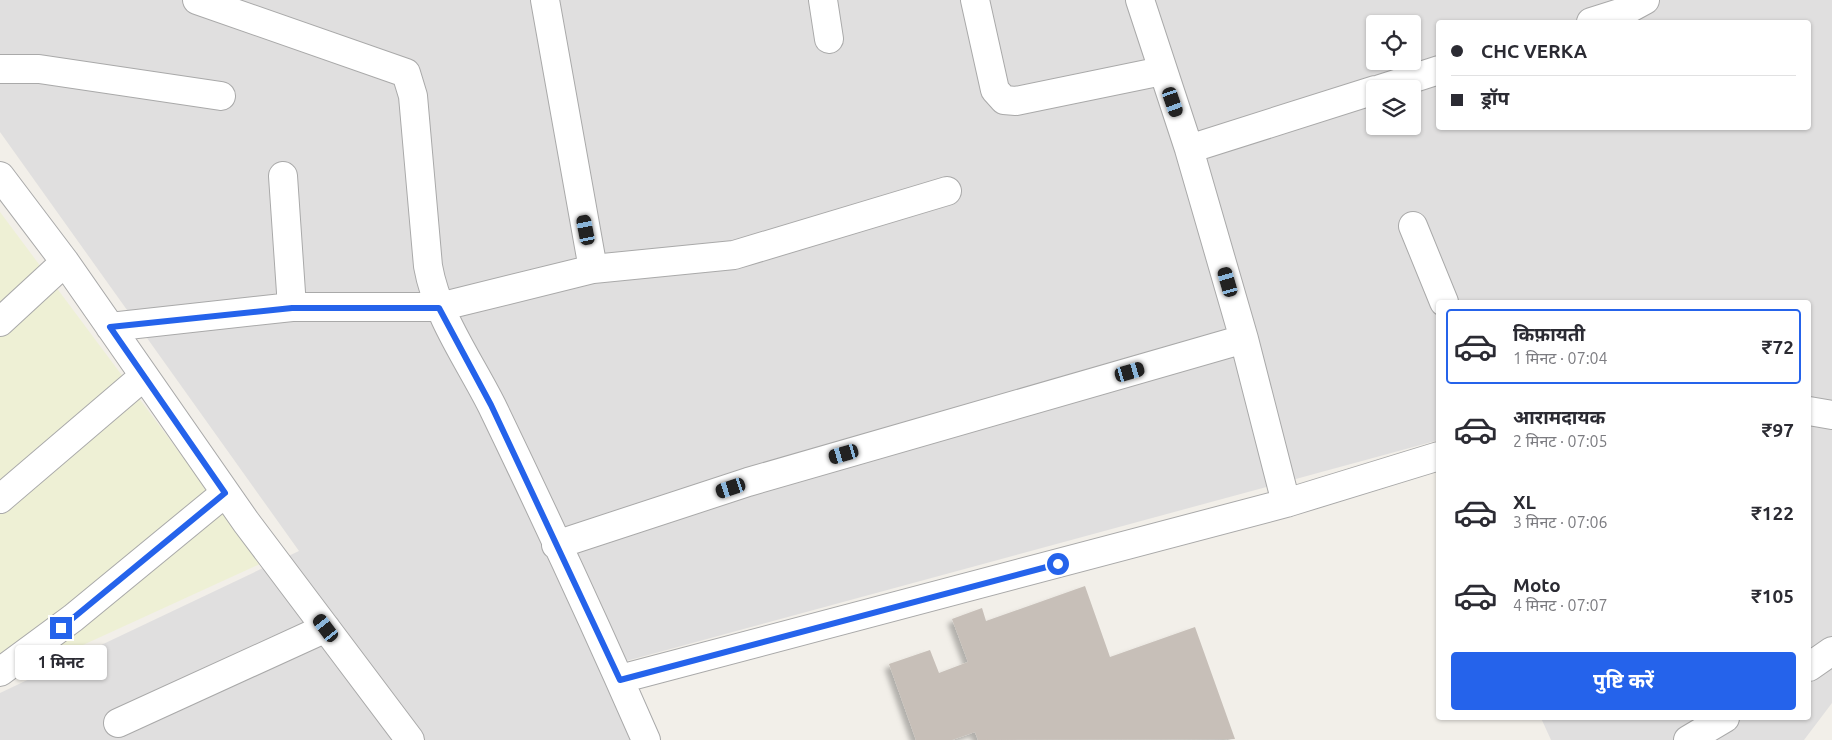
<!DOCTYPE html>
<html lang="hi">
<meta charset="utf-8">
<style>
body{margin:0;font-family:Ubuntu,"Noto Sans Devanagari",sans-serif;background:#f2f2f3;color:#2b2b33;height:100vh;display:flex;flex-direction:column;font-size:19px;white-space:nowrap}
*{box-sizing:border-box;margin:0}
p{font-size:16px;color:#7c7c81}
.icon{flex:none;width:28px;height:28px;fill:none;stroke:currentColor;stroke-width:2;stroke-linecap:round;stroke-linejoin:round}
.map{position:relative;flex:1;overflow:hidden}
.side{position:absolute;left:1436px;top:300px;width:375px;height:420px;display:flex;flex-direction:column;background:#fff;border-radius:5px;box-shadow:0 1px 4px #0004}
.side>*{flex:none}
.hud{position:absolute;left:1436px;top:20px;width:375px;height:110px;border-radius:5px;box-shadow:0 1px 4px #0004;display:grid;align-content:center;height:110px;padding:0 15px;background:#fff}
.fabs{position:absolute;left:1366px;top:15px;display:grid;gap:10px}
.fabs a{display:grid;place-items:center;width:55px;height:55px;border-radius:5px;background:#fff;box-shadow:0 1px 4px #0004;font-size:25px}
.end{position:absolute;width:22px;height:22px;margin:-11px;border:6px solid #2563eb;background:#fff;box-shadow:0 0 0 2px #fff}
.from{border-radius:50%}
.bubble{position:absolute;height:35px;border-radius:5px;background:#fff;box-shadow:0 1px 4px #0004;font-size:16px;font-weight:700;line-height:35px;text-align:center}
.car{position:absolute;width:15px;height:30px;margin:-15px -8px;border-radius:6px;box-shadow:0 0 4px 1px #0007;background:linear-gradient(#222 24%,#8ab4d8 0 40%,#222 0 76%,#8ab4d8 0 86%,#222 0)}
.hud b{display:flex;align-items:center;gap:18px;height:48px;font-size:19px}
.hud b+b{border-top:1px solid #e1e1e2}
.hud i{width:12px;height:12px;background:#2b2b33}
ul{padding:9px 0 0;list-style:none}
li{display:flex;align-items:center;gap:15px;height:75px;margin:0 10px 8px;padding:0 5px;border:2px solid transparent;border-radius:5px}
li div{flex:1}
li b{display:block;font-size:19px}
li em{font-style:normal;font-weight:700}
li.active{border-color:#2563eb}
li>.icon{width:45px;height:45px;stroke-width:1.5}
.cta{display:flex;gap:10px;margin-top:auto;padding:10px 15px}
.cta a{flex:1;height:58px;border-radius:5px;background:#2563eb;color:#fff;font-size:20px;font-weight:700;line-height:58px;text-align:center}
.map>svg:first-child{display:block}
.residential{fill:#e0dfdf;fill-rule:evenodd}
.farmland{fill:#eef0d5}
.building{fill:#c7bfb8;filter:url(#shadow)}
.lines{fill:none;stroke-linecap:round;stroke-linejoin:round}
.minor-casing{stroke:#a9a9a9;stroke-width:30}
.minor{stroke:#fff;stroke-width:28}
.route{stroke:#2563eb;stroke-width:6}
</style>
<div class="map">
<svg width="1832" height="740" viewBox="0 0 1832 740">
<defs>
<filter id="shadow"><feDropShadow dx="-4.5" dy="4.5" stdDeviation="2.5" flood-color="#0004"/></filter>
</defs>
<rect width="100%" height="100%" fill="#f2efe9"/>
<path class="residential" d="M0 0H1832V703L1804 740H1551L1541 718H1809V302H1439V440L619 663 651 740H0V693L299 551 0 132ZM1439 22H1809V128H1439ZM1375 24H1412V61H1375ZM1375 89H1412V126H1375Z"/>
<path class="farmland" d="M0 212 262 563 0 683Z"/>
<path class="building" d="M1085 586 1110 657 1195 627 1235 739 978 740 975 732 952 740H916L889 664 930 650 939 673 968 662 952 619 982 608 986 621Z"/>
<g class="lines">
<g class="minor-casing">
<path id="minor" d="M197 0 406 73 413 96 428 266C437 317 469 360 492 406 545 516 597 628 646 740
M545 0 593 269
M823 0 829 39
M975 0 995 90 1004 100 1016 101 1162 71
M1140 0 1189 149 1244 339 1286 503
M1591 22 1623 12 1645 0
M0 69H39L221 96
M1380 89 1439 70
M1189 149 1375 90
M0 176 65 262 246 522 410 740
M283 176 292 307
M1413 226 1444 302
M0 322 65 262
M110 327 292 307H439L593 269 734 255 947 191
M1809 411 1832 415
M0 499 144 376
M556 545 748 482 1244 339
M1809 667 1832 651
M0 672 73 618 225 493
M620 679 1286 503 1439 456
M118 723 326 628
M1688 740 1725 718"/>
</g>
<use href="#minor" class="minor"/>
</g>
<g class="lines">
<path class="route" d="M61 628 225 493 110 327 292 308H439L491 405 620 680 1058 564"/>
</g>
</svg>
<div class="fabs">
<a><svg class="icon" aria-label="locate" viewBox="0 0 24 24"><circle cx="12" cy="12" r="6"/><path d="M12 2v4M12 18v4M2 12h4M18 12h4"/></svg></a>
<a><svg class="icon" aria-label="layers" viewBox="0 0 24 24"><path d="M12 4l9 5-9 5-9-5zM3 14l9 5 9-5"/></svg></a>
</div>
<i class="end from" style="left:1058px;top:564px"></i>
<i class="end" style="left:61px;top:628px"></i>
<div class="bubble" style="left:15px;top:645px;width:92px">1 मिनट</div>
<i class="car" style="left:1173px;top:102px;rotate:161deg"></i>
<i class="car" style="left:586px;top:230px;rotate:349deg"></i>
<i class="car" style="left:1228px;top:282px;rotate:344deg"></i>
<i class="car" style="left:1130px;top:372px;rotate:74deg"></i>
<i class="car" style="left:844px;top:454px;rotate:254deg"></i>
<i class="car" style="left:731px;top:488px;rotate:252deg"></i>
<i class="car" style="left:326px;top:628px;rotate:323deg"></i>
<div class="hud">
<b><i class="from"></i>CHC VERKA</b>
<b><i></i>ड्रॉप</b>
</div>
<section class="side">
<ul>
<li class="active"><svg class="icon" aria-label="car" viewBox="0 0 24 24"><path d="M5 17H2v-5l4-1 3-4h7l3 4 3 1v5h-3M9 17h6M6 11h13"/><circle cx="7" cy="17" r="2"/><circle cx="17" cy="17" r="2"/></svg><div><b>किफ़ायती</b><p>1 मिनट · 07:04</p></div><em>₹72</em></li>
<li><svg class="icon" aria-label="car" viewBox="0 0 24 24"><path d="M5 17H2v-5l4-1 3-4h7l3 4 3 1v5h-3M9 17h6M6 11h13"/><circle cx="7" cy="17" r="2"/><circle cx="17" cy="17" r="2"/></svg><div><b>आरामदायक</b><p>2 मिनट · 07:05</p></div><em>₹97</em></li>
<li><svg class="icon" aria-label="car" viewBox="0 0 24 24"><path d="M5 17H2v-5l4-1 3-4h7l3 4 3 1v5h-3M9 17h6M6 11h13"/><circle cx="7" cy="17" r="2"/><circle cx="17" cy="17" r="2"/></svg><div><b>XL</b><p>3 मिनट · 07:06</p></div><em>₹122</em></li>
<li><svg class="icon" aria-label="car" viewBox="0 0 24 24"><path d="M5 17H2v-5l4-1 3-4h7l3 4 3 1v5h-3M9 17h6M6 11h13"/><circle cx="7" cy="17" r="2"/><circle cx="17" cy="17" r="2"/></svg><div><b>Moto</b><p>4 मिनट · 07:07</p></div><em>₹105</em></li>
</ul>
<div class="cta"><a>पुष्टि करें</a></div>
</section>
</div>
